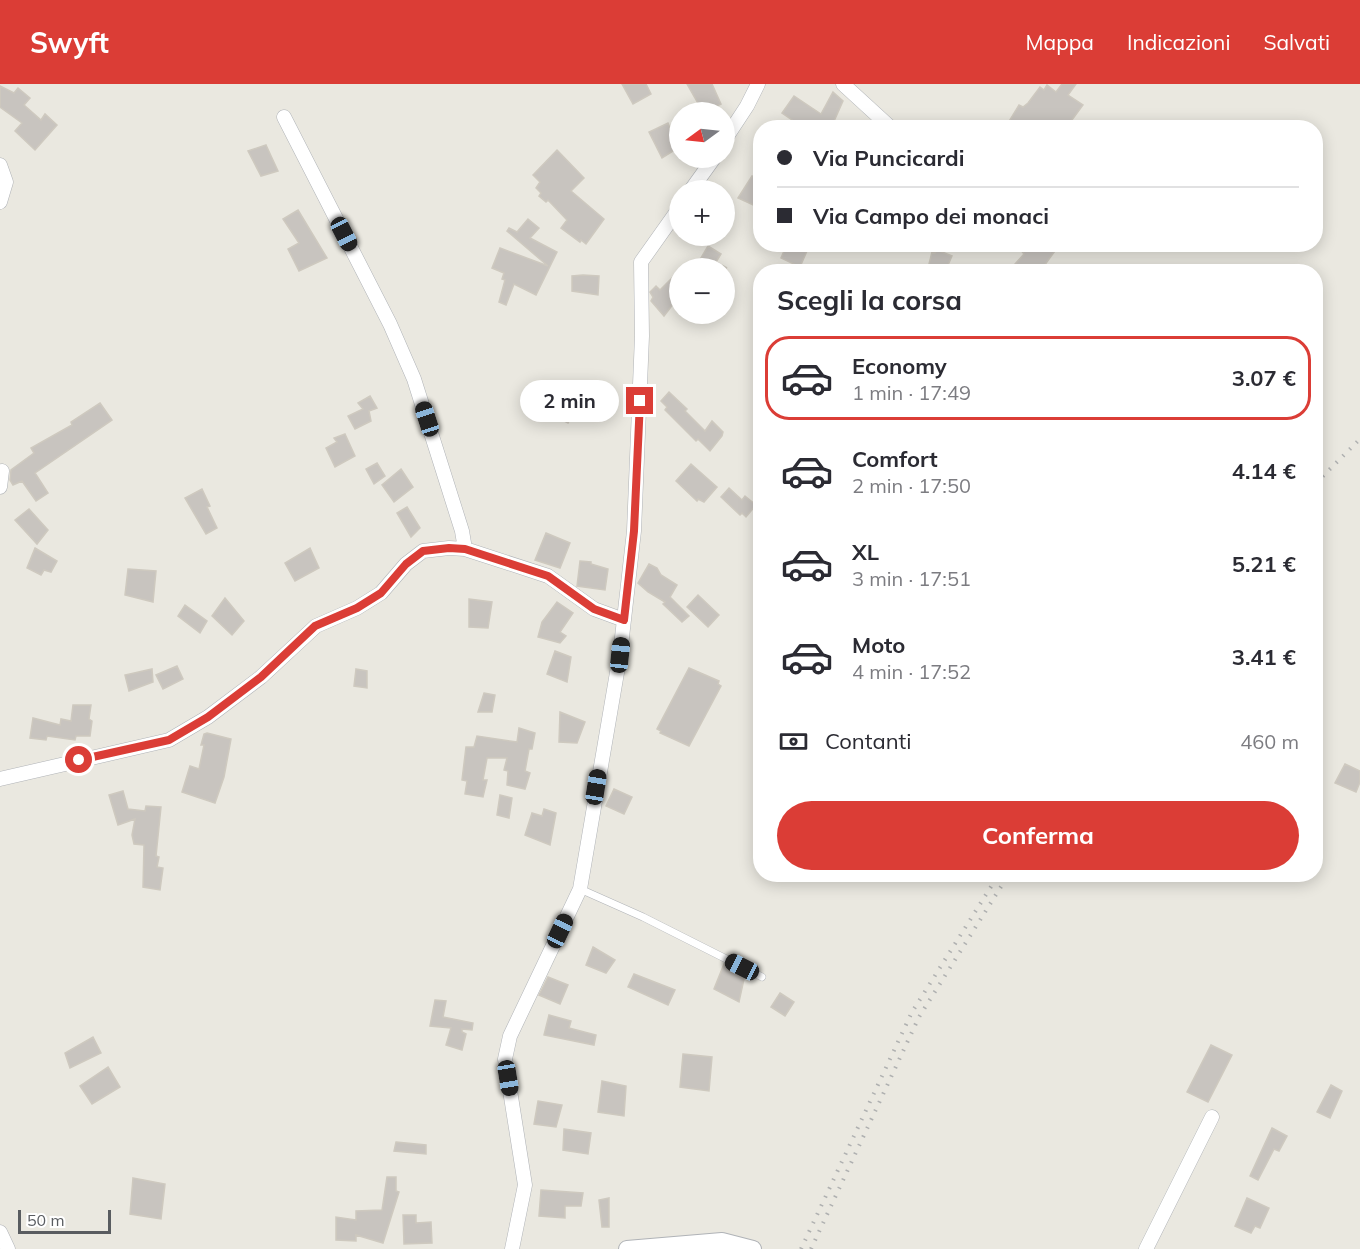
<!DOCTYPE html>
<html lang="it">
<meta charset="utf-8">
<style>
body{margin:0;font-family:Mulish,sans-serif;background:#f7f7f7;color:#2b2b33;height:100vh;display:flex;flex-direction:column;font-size:22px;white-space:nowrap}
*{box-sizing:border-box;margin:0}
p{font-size:20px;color:#7c7c81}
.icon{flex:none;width:33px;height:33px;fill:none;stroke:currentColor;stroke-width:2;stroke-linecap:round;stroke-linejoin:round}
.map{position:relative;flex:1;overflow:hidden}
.sheet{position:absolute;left:753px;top:180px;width:570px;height:618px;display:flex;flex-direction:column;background:#fff;border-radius:24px;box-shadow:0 3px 15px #0003}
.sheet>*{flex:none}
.top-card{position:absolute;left:753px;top:36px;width:570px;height:132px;border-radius:24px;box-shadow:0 3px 15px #0003;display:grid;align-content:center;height:132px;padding:0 24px;background:#fff}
.needle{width:39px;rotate:255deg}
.buttons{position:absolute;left:669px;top:18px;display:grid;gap:12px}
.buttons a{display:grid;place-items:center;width:66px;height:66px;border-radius:50%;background:#fff;box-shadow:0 3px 15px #0003;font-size:30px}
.scale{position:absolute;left:18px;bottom:15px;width:93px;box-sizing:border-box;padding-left:6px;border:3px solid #595c60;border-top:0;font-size:16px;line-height:21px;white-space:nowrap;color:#595c60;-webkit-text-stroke:4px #fff;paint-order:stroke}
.end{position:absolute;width:27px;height:27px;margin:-14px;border:8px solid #db3d36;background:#fff;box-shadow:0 0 0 3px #fff}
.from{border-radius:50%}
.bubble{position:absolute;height:42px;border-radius:21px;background:#fff;box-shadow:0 3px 15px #0003;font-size:20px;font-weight:700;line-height:42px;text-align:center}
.car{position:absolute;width:18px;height:36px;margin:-18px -9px;border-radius:8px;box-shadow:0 0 4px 2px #0007;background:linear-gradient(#222 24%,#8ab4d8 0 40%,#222 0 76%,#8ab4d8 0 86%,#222 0)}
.top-card b{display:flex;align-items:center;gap:21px;height:57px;font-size:22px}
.top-card b+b{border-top:2px solid #e1e1e2}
.top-card i{width:15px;height:15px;background:#2b2b33}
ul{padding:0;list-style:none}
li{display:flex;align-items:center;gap:18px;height:84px;margin:0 12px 9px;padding:0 12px;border:3px solid transparent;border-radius:24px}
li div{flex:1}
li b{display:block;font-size:22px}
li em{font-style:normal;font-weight:700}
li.on{border-color:#db3d36}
li>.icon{width:54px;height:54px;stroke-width:1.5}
h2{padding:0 24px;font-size:27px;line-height:72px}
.pay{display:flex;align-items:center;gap:15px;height:66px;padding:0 24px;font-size:22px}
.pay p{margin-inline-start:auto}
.cta{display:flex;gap:12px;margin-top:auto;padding:12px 24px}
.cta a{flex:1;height:69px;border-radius:36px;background:#db3d36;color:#fff;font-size:24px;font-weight:700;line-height:69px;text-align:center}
header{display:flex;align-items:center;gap:36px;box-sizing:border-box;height:84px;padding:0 30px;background:#db3d36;color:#fff}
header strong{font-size:28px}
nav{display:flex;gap:33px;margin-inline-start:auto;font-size:21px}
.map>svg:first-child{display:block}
.building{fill:#c8c4bf;stroke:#cec9bf;stroke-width:1.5}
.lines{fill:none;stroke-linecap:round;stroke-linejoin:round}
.service-casing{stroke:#b0b3b7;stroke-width:8}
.minor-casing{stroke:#b0b3b7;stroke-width:15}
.tertiary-casing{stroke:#b0b3b7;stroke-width:18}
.service{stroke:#fff;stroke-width:7}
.minor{stroke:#fff;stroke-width:14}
.tertiary{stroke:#fff;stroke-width:16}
.rail{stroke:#afb0b0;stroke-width:4;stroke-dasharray:1.5 8;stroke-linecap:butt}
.route{stroke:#db3d36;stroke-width:8}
</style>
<header>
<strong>Swyft</strong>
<nav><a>Mappa</a><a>Indicazioni</a><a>Salvati</a></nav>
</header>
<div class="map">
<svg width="1360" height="1165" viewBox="0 0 1360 1165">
<rect width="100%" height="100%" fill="#eae8e0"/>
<path class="building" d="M622 0H646L651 10 633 20Z
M687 0H712L721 20 703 28Z
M1062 0H1076L1068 11 1083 21 1066 44H1059L1050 37 1045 44H1005L1019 21 1023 23 1028 19 1040 3 1044 6 1047 1 1056 8Z
M0 2 14 9 18 4 30 14 24 21 41 36 45 30 57 41 35 66 15 47 22 39 0 23Z
M833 8 843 17 831 44H804L782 29 794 12 821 30Z
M668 39 678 64 662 74 649 48Z
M266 61 278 87 261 92 248 67Z
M557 66 584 94 571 107 604 135 586 160 581 156 580 158 561 144 567 136 548 116 546 118 539 112 541 109 536 104 540 98 533 91Z
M752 92 760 96V124L738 114Z
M298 126 327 174 299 187 288 165 299 159 283 135Z
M528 135 539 144 530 154 557 168 536 211 514 200 506 221 499 218 505 196 502 195 504 189 492 184 500 164 548 182 507 147 509 144 517 148Z
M787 160H810L800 183 781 174Z
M1016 160H1060L1044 182 1051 188H1008L1024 170Z
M708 162 721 170 716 178 727 184H695Z
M937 166 952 172 945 188H927L932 168 935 169Z
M583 191 599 192 598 211 572 207V192Z
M672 194 680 201V211L664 232 651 217 653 213 650 208 656 202 660 206Z
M560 301 582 313 568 339 545 327Z
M669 308 687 325 685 327 705 347 712 337 723 348 722 352 710 367 698 355 696 357 665 326 667 323 661 317Z
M370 312 377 324 369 327 371 337 355 345 348 332 363 325 358 319Z
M100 319 112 336 35 389 48 409 36 417 22 397 13 401 10 396 11 386 34 369 31 364 72 341 71 338Z
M345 350 355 372 335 383 326 364 337 358 334 354Z
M377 379 385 392 374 400 366 385Z
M691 380 717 403 704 418 698 415 697 417 676 397Z
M401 385 413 403 394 418 382 401Z
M729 404 742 416 745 412 756 421 746 433 742 429 740 431 721 413Z
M202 405 210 422 207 423 217 444 206 450 185 414Z
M407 423 420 444 411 453 397 429Z
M29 425 48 446 37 460 15 436Z
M546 449 570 459 560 484 535 476Z
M35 464 57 477 51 488 44 486 41 491 27 484Z
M310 464 319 484 295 497 285 479Z
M580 477 591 478V480L608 485 605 506 577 502Z
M649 480 657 484 661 491 677 501 670 513 689 532 682 538 663 520 665 518 648 508 638 499Z
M128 485 156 487 153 518 125 511Z
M698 511 719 531 708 543 687 523Z
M225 514 244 537 232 551 212 532Z
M469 515 492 518 488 544 469 543Z
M557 518 573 529 560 548 566 552 560 559 538 553 542 538Z
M185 521 207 537 200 549 178 532Z
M555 567 571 573 567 598 547 590Z
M177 582 183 595 163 605 156 591Z
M689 584 719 597 718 600 721 602 689 662 660 649 661 647 657 645Z
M152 585 153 598 129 607 125 591Z
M356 585 367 587V604L354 602Z
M484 609 495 611 492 628H478Z
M73 621H91L89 635 92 637 90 652H76L75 656 47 652 46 656 30 654 33 634 60 641 61 635 71 637Z
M560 628 585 638 577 659 559 658Z
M519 644 535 649 532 665H529L525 687 530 689 525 705 507 701 508 687 504 686 507 674H487L483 696H487L483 713 465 710 467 697 462 696 466 663H474L477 652 517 658Z
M207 649 231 655 224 693 215 719 182 708 190 682 199 685 204 661H201L204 650Z
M1345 680 1360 687V698L1356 708 1335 699Z
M614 705 632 713 624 730 606 722Z
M123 707 128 725 145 727 146 722 161 723 156 772 159 773 157 783 163 784 160 806 143 803 144 761 134 760 132 751 135 735 118 741 109 711Z
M500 711 512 714 509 734 497 731Z
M544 725 556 729 550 761 525 751 532 729 542 732Z
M593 863 615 876 606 889 586 881Z
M724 880 744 895 739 918 714 905Z
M634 890 675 906 668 921 628 903Z
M548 893 568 901 560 920 539 911Z
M780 909 794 918 785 932 771 923Z
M435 916 446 917 443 933 473 939 472 946 462 945V948L466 950 462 966 446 961 451 944 430 942Z
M549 931 571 937 569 944 596 951 594 961 544 951Z
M93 953 101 969 70 984 65 969Z
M1211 961 1232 971 1208 1018 1187 1008Z
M683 970 712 973 709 1007 680 1003Z
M108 983 120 1003 92 1020 80 1002Z
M602 997 626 1002 624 1032 598 1028Z
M1331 1001 1342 1007 1330 1034 1317 1028Z
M538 1017 562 1021 556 1043 534 1040Z
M1272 1044 1287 1052 1279 1067 1274 1065 1258 1096 1250 1092Z
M564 1045 591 1049 588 1070 563 1066Z
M396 1058 426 1061V1070L394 1067Z
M387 1093H396V1107L399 1108 383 1159 356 1151V1157L336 1156V1133L356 1136V1127L382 1126Z
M133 1094 165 1100 161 1135 130 1130Z
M541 1106 583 1109 581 1122H565V1134L539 1132Z
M609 1114V1143H602L599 1116Z
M1247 1114 1269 1124 1260 1144 1255 1142 1251 1149 1235 1142Z
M403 1131H416V1139L431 1138 432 1159 404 1160Z"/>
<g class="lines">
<g class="service-casing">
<path id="service" d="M580 805 643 833 762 893"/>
</g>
<g class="minor-casing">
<path id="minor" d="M843 0 891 44
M284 33 390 240 414 295 462 447 465 465
M724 57 747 22 758 0
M0 81 6 98 0 118
M691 106 714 74
M0 403 2 387
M0 695 169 656 208 633 261 593 316 542 357 524 381 509 406 480 423 467 449 464 465 465 548 492 594 525 624 536
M0 1148 8 1165
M512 1165 525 1101 505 975 510 952 580 805 620 571 634 447 642 252 641 178 680 123
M1146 1165 1212 1033"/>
</g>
<g class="tertiary-casing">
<path id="tertiary" d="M627 1165 722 1157 753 1165"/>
</g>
<use href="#service" class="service"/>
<use href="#minor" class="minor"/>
<use href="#tertiary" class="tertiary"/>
<path class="rail" d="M1316 399 1360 355
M801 1165 912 928 999 790
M811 1165 919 933 1009 790"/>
</g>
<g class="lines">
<path class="route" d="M79 676 169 656 208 633 261 593 315 542 357 524 381 509 406 480 423 467 449 464 465 465 548 492 594 525 624 536 634 447 640 317"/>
</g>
</svg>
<div class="buttons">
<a><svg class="needle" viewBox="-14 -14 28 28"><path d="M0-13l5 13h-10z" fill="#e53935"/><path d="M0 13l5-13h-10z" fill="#7c7c81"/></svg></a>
<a>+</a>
<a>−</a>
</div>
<div class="scale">50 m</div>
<i class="end from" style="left:79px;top:676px"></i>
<i class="end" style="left:640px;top:317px"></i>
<div class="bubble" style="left:520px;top:296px;width:99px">2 min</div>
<i class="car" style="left:344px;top:150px;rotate:153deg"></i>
<i class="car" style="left:427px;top:335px;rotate:342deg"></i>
<i class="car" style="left:620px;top:571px;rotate:6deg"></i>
<i class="car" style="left:596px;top:703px;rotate:9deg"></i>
<i class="car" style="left:560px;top:847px;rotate:25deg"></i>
<i class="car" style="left:742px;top:883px;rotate:297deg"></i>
<i class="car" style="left:508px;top:994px;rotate:171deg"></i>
<div class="top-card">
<b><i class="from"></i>Via Puncicardi</b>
<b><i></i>Via Campo dei monaci</b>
</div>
<section class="sheet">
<h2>Scegli la corsa</h2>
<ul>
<li class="on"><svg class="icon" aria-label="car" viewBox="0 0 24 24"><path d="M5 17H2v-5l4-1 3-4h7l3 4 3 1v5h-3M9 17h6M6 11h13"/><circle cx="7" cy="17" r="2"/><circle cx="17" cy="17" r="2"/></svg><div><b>Economy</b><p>1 min · 17:49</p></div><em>3.07 €</em></li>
<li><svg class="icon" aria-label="car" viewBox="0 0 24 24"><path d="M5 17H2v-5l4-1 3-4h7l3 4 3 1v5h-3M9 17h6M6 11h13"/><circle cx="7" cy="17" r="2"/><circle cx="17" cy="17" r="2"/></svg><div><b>Comfort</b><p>2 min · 17:50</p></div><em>4.14 €</em></li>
<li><svg class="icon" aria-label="car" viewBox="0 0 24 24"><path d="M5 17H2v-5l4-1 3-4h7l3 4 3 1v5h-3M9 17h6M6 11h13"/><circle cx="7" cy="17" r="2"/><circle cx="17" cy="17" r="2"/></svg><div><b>XL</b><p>3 min · 17:51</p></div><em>5.21 €</em></li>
<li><svg class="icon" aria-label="car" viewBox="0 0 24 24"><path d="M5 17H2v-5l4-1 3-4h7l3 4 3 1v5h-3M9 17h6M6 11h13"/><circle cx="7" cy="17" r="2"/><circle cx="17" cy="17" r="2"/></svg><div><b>Moto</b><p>4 min · 17:52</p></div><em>3.41 €</em></li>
</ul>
<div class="pay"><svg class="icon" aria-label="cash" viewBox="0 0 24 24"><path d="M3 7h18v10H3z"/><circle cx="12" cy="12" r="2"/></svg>Contanti<p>460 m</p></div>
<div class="cta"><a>Conferma</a></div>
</section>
</div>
